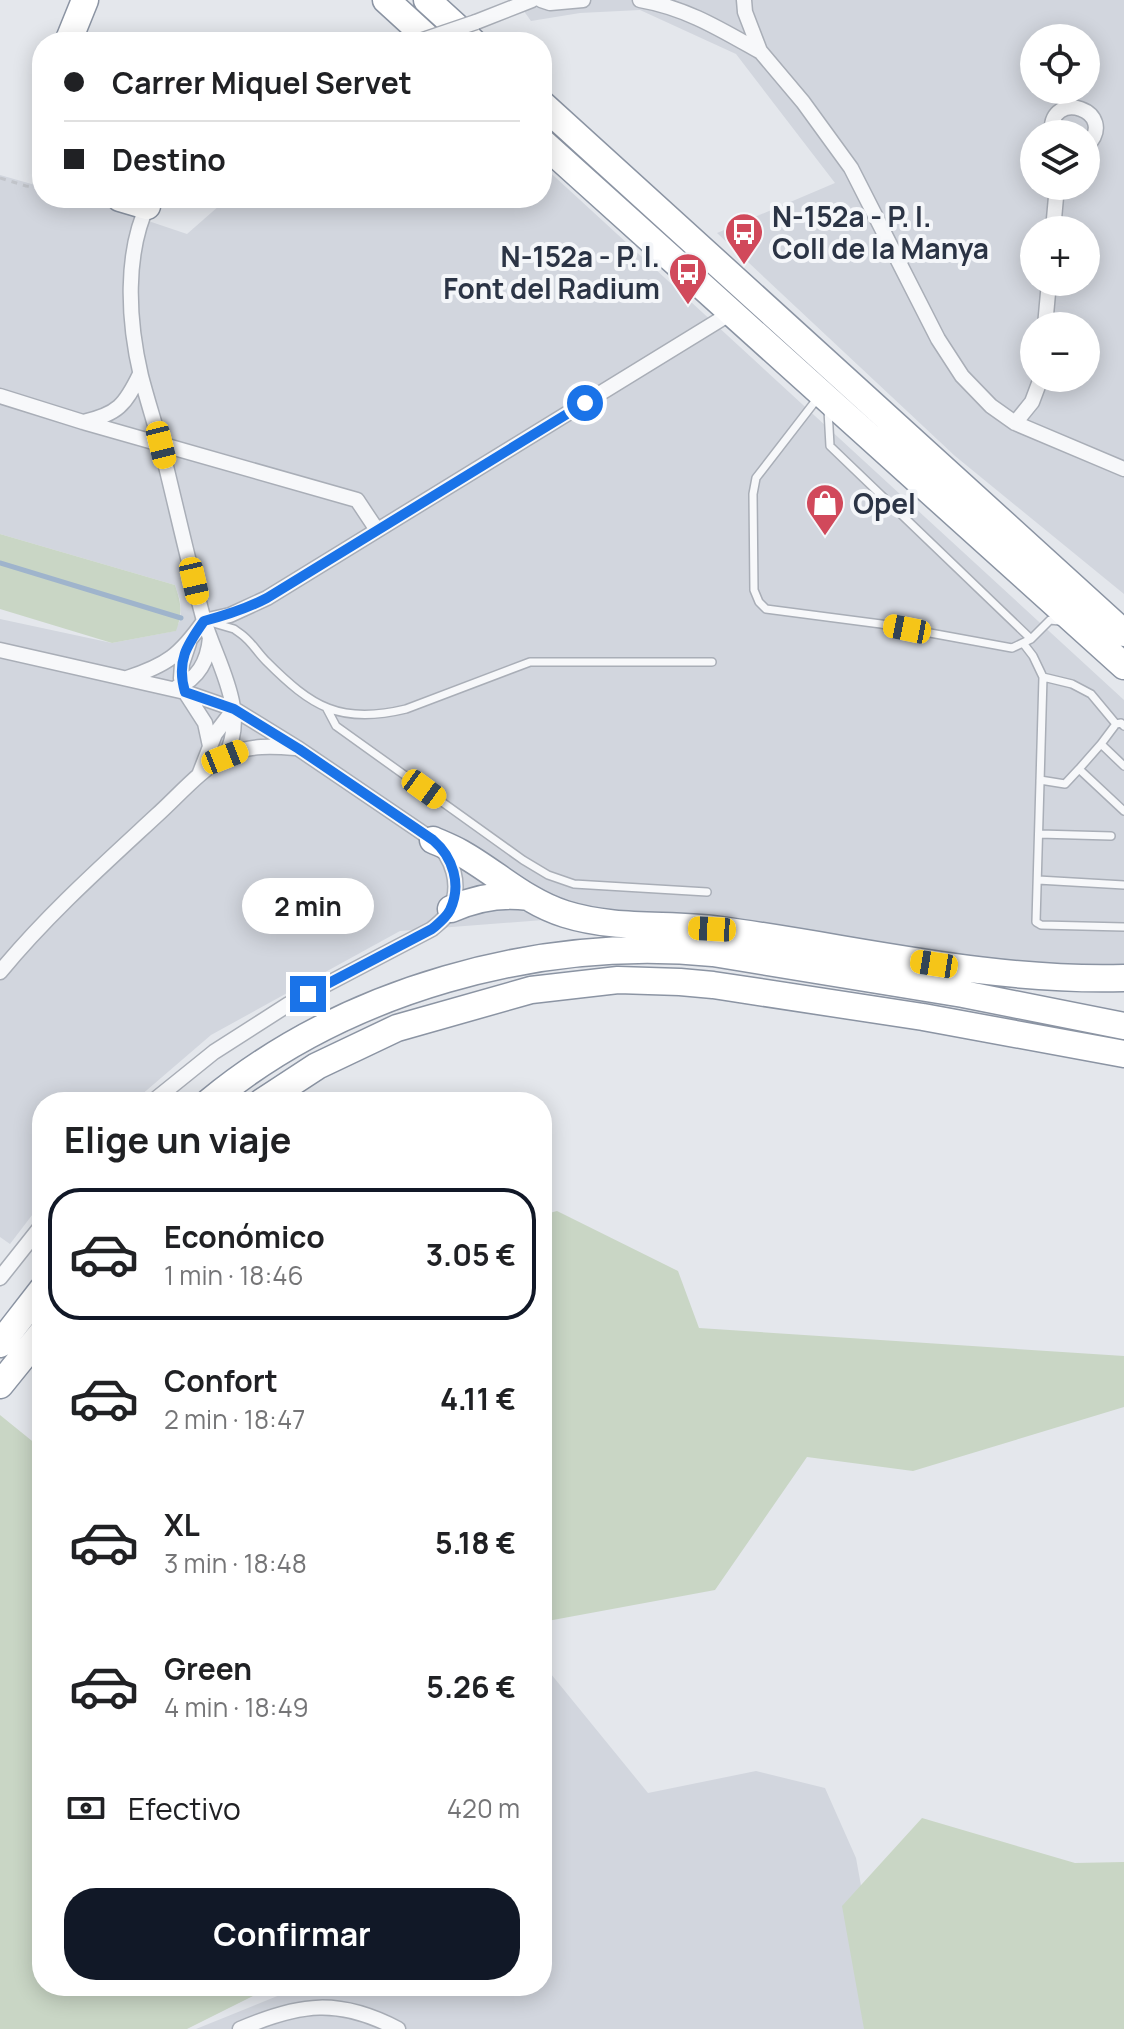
<!DOCTYPE html>
<html lang="es">
<meta charset="utf-8">
<style>
body{margin:0;font-family:Manrope,sans-serif;background:#f2f2f2;color:#202124;height:100vh;display:flex;flex-direction:column;font-size:30px;white-space:nowrap}
*{box-sizing:border-box;margin:0}
p{font-size:26px;color:#757577}
.icon{flex:none;width:44px;height:44px;fill:none;stroke:currentColor;stroke-width:2;stroke-linecap:round;stroke-linejoin:round}
.map{position:relative;flex:1;overflow:hidden}
.side{position:absolute;left:32px;top:1092px;width:520px;height:904px;display:flex;flex-direction:column;background:#fff;border-radius:32px;box-shadow:0 4px 20px #0003}
.side>*{flex:none}
.top-card{position:absolute;left:32px;top:32px;width:520px;height:176px;border-radius:32px;box-shadow:0 4px 20px #0003;display:grid;align-content:center;height:176px;padding:0 32px;background:#fff}
.fabs{position:absolute;left:1020px;top:24px;display:grid;gap:16px}
.fabs a{display:grid;place-items:center;width:80px;height:80px;border-radius:50%;background:#fff;box-shadow:0 4px 20px #0003;font-size:40px}
.end{position:absolute;width:36px;height:36px;margin:-18px;border:10px solid #1a73e8;background:#fff;box-shadow:0 0 0 4px #fff}
.from{border-radius:50%}
.bubble{position:absolute;height:56px;border-radius:28px;background:#fff;box-shadow:0 4px 20px #0003;font-size:26px;font-weight:700;line-height:56px;text-align:center}
.car{position:absolute;width:24px;height:48px;margin:-24px -12px;border-radius:10px;box-shadow:0 0 6px 2px #0007;background:linear-gradient(#f5c518 24%,#345 0 40%,#f5c518 0 76%,#345 0 86%,#f5c518 0)}
.top-card b{display:flex;align-items:center;gap:28px;height:76px;font-size:30px}
.top-card b+b{border-top:2px solid #e0e0e0}
.top-card i{width:20px;height:20px;background:#202124}
ul{padding:0;list-style:none}
li{display:flex;align-items:center;gap:24px;height:132px;margin:0 16px 12px;padding:0 16px;border:4px solid transparent;border-radius:32px}
li div{flex:1}
li b{display:block;font-size:30px}
li em{font-style:normal;font-weight:700}
li.selected{border-color:#111827}
li>.icon{width:72px;height:72px;stroke-width:1.5}
h2{padding:0 32px;font-size:36px;line-height:96px}
.pay{display:flex;align-items:center;gap:20px;height:88px;padding:0 32px;font-size:30px}
.pay p{margin-inline-start:auto}
.action{display:flex;gap:16px;margin-top:auto;padding:16px 32px}
.action a{flex:1;height:92px;border-radius:32px;background:#111827;color:#fff;font-size:32px;font-weight:700;line-height:92px;text-align:center}
.map>svg:first-child{display:block}
.built{fill:#d2d6de;fill-rule:evenodd}
.green{fill:#c9d6c5}
.lines{fill:none;stroke-linecap:round;stroke-linejoin:round}
.stream{stroke:#9fb4cc;stroke-width:5}
.lane-casing{stroke:#a9aeb7;stroke-width:10}
.street-casing{stroke:#a9aeb7;stroke-width:17}
.highway-casing{stroke:#8b94a3;stroke-width:29}
.path{stroke:#c2c5cb;stroke-width:3;stroke-dasharray:6 6;stroke-linecap:butt}
.lane{stroke:#f7f8fa;stroke-width:7}
.street{stroke:#f7f8fa;stroke-width:14}
.highway{stroke:#fff;stroke-width:26}
.street-bridge-casing{stroke:#a9aeb7;stroke-width:17;stroke-linecap:butt}
.street-bridge{stroke:#f7f8fa;stroke-width:14}
.route{stroke:#1a73e8;stroke-width:10}
.labels{text-anchor:middle;dominant-baseline:central;stroke-width:8;stroke-linejoin:round;paint-order:stroke}
.poi-label{font-size:28px;font-weight:bold;fill:#2b3445;stroke:#f4f6f9;text-anchor:start}
</style>
<div class="map">
<svg width="1124" height="2029" viewBox="0 0 1124 2029">
<rect width="100%" height="100%" fill="#e4e7ec"/>
<path class="built" d="M516 0H1124V594L955 456 717 233 835 183 736 54 640 10 580 13 531 21ZM1034 38H1086V90H1034ZM1034 134H1086V186H1034ZM1034 230H1086V282H1034ZM1034 326H1086V378H1034Z
M542 165 1124 700V966L1078 970 595 916 400 931 211 1035 133 1102H42V1202L10 1244 0 1237V619L112 643 175 631 181 618 180 600 175 585 0 534V175L42 187V198H80L187 234 228 198H542Z
M542 1663 648 1793 756 1771 825 1788 856 1858 887 2029H196L302 1986H542Z"/>
<path class="green" d="M0 534 175 585C181 603 183 613 176 631L112 643 0 609Z
M557 1211 678 1271 699 1328 1124 1356V1407L913 1471 807 1457 715 1590 542 1622V1215Z
M0 1415 42 1449V1986H273L187 2029H0Z
M922 1818 1075 1863 1124 1862V2029H864L842 1906Z"/>
<g class="lines">
<path class="stream" d="M0 563 181 618"/>
<g class="lane-casing">
<path id="lane" d="M817 399 756 478 753 494 754 590 759 602 766 609 881 624 1012 648 1031 639
M828 410 830 446 1031 639 1050 620 1059 621
M210 622 234 629 241 634C251 641 257 652 266 661 312 707 340 725 406 709L530 662H712
M1023 643 1033 656 1043 677 1036 922 1041 925 1124 927
M1043 677 1072 684 1091 694 1116 724
M327 709 336 726 523 860 548 875 574 884 707 892
M1101 744 1116 724 1121 723 1124 726
M1079 769 1101 744 1124 766
M1040 780 1065 784 1079 769 1124 811
M1039 834 1111 836
M1038 880 1124 885"/>
</g>
<g class="street-casing">
<path id="street" d="M541 0 550 3 583 0
M640 0C686 8 720 29 759 51
M744 0 745 12 760 51 803 102 851 168 938 339 962 376 991 406 1015 423 1124 469
M476 22 532 0
M1052 134C1047 86 1122 111 1086 147
M149 202C124 253 128 321 141 376 148 403 157 430 164 458 177 511 189 565 203 617 216 663 250 710 225 757
M1053 230 1057 186
M1045 326 1049 282
M0 396 83 422 357 500 377 530
M83 422C118 414 125 405 140 374
M1015 423 1032 402 1041 378
M204 621 230 615 267 598 731 313
M189 643 182 664 181 678 185 692 205 723 210 746
M0 650 185 692 234 709 299 749 433 840C453 857 462 885 450 910 446 918 439 923 432 929L289 1004 214 1052 152 1102
M127 678C167 665 180 655 204 621
M177 687C199 679 208 659 210 638
M199 775 215 734 234 709
M0 972C47 915 103 865 157 815 178 796 203 767 228 755 250 745 272 746 295 748
M0 1278 42 1225
M240 2029C300 2003 339 1998 398 2029"/>
</g>
<g class="highway-casing">
<path id="highway" d="M386 0 432 42
M427 0 473 42
M68 42 85 0
M542 104 1124 633
M542 142 1124 666
M120 198 147 206
M433 840C442 844 452 848 461 853 495 872 526 902 565 914 616 930 669 923 721 930 855 948 988 982 1124 978
M451 909C476 898 501 893 528 897
M209 1102C345 990 538 936 713 953L963 994 1124 1026
M262 1102 317 1066 397 1028 531 990 618 980 680 982 713 985 923 1017 1124 1054
M0 1344 42 1290
M0 1385 42 1333"/>
</g>
<path class="path" d="M0 178 26 186 42 187"/>
<use href="#lane" class="lane"/>
<use href="#street" class="street"/>
<use href="#highway" class="highway"/>
<g class="street-bridge-casing">
<path id="street-bridge" d="M417 42 476 22"/>
</g>
<use href="#street-bridge" class="street-bridge"/>
</g>
<g class="lines">
<path class="route" d="M308 994 432 929C439 923 446 918 450 910 462 885 453 857 433 840L299 749 234 709 185 692C176 661 187 645 204 621 227 615 246 609 267 598L585 403"/>
</g>
<defs>
<g id="bus-pin" transform="scale(2)"><path d="M0 17L-7.5 6A9.5 9.5 0 1 1 7.5 6Z" fill="#d1495b" stroke="#f4f6f9"/><path d="M-5-6H5V4H4V6H2V4H-2V6H-4V4H-5ZM-3.5-4V0h7V-4ZM-3.5 1.2v1.5H-2V1.2ZM2 1.2v1.5H3.5V1.2Z" fill="#fff"/></g>
<g id="shop-pin" transform="scale(2)"><path d="M0 17L-7.5 6A9.5 9.5 0 1 1 7.5 6Z" fill="#d1495b" stroke="#f4f6f9"/><path d="M-5-2.5h2.3a2.7 3.5 0 0 1 5.4 0H5L5.5 6h-11ZM-1.5-2.5h3a1.5 2.3 0 0 0-3 0Z" fill="#fff"/></g>
</defs>
<g fill-rule="evenodd">
<use href="#bus-pin" x="744" y="232"/>
<use href="#bus-pin" x="688" y="272"/>
<use href="#shop-pin" x="825" y="503"/>
</g>
<g class="labels">
<g class="poi-label">
<text x="772" y="216">N-152a - P. I.<tspan x="772" dy="32">Coll de la Manya</tspan></text>
<text x="660" y="256" text-anchor="end">N-152a - P. I.<tspan x="660" dy="32">Font del Radium</tspan></text>
<text x="853" y="503">Opel</text>
</g>
</g>
</svg>
<div class="fabs">
<a><svg class="icon" aria-label="locate" viewBox="0 0 24 24"><circle cx="12" cy="12" r="6"/><path d="M12 2v4M12 18v4M2 12h4M18 12h4"/></svg></a>
<a><svg class="icon" aria-label="layers" viewBox="0 0 24 24"><path d="M12 4l9 5-9 5-9-5zM3 14l9 5 9-5"/></svg></a>
<a>+</a>
<a>−</a>
</div>
<i class="end from" style="left:585px;top:403px"></i>
<i class="end" style="left:308px;top:994px"></i>
<div class="bubble" style="left:242px;top:878px;width:132px">2 min</div>
<i class="car" style="left:161px;top:445px;rotate:166deg"></i>
<i class="car" style="left:194px;top:581px;rotate:167deg"></i>
<i class="car" style="left:907px;top:629px;rotate:281deg"></i>
<i class="car" style="left:225px;top:757px;rotate:68deg"></i>
<i class="car" style="left:424px;top:789px;rotate:126deg"></i>
<i class="car" style="left:712px;top:929px;rotate:273deg"></i>
<i class="car" style="left:934px;top:964px;rotate:279deg"></i>
<div class="top-card">
<b><i class="from"></i>Carrer Miquel Servet</b>
<b><i></i>Destino</b>
</div>
<section class="side">
<h2>Elige un viaje</h2>
<ul>
<li class="selected"><svg class="icon" aria-label="car" viewBox="0 0 24 24"><path d="M5 17H2v-5l4-1 3-4h7l3 4 3 1v5h-3M9 17h6M6 11h13"/><circle cx="7" cy="17" r="2"/><circle cx="17" cy="17" r="2"/></svg><div><b>Económico</b><p>1 min · 18:46</p></div><em>3.05 €</em></li>
<li><svg class="icon" aria-label="car" viewBox="0 0 24 24"><path d="M5 17H2v-5l4-1 3-4h7l3 4 3 1v5h-3M9 17h6M6 11h13"/><circle cx="7" cy="17" r="2"/><circle cx="17" cy="17" r="2"/></svg><div><b>Confort</b><p>2 min · 18:47</p></div><em>4.11 €</em></li>
<li><svg class="icon" aria-label="car" viewBox="0 0 24 24"><path d="M5 17H2v-5l4-1 3-4h7l3 4 3 1v5h-3M9 17h6M6 11h13"/><circle cx="7" cy="17" r="2"/><circle cx="17" cy="17" r="2"/></svg><div><b>XL</b><p>3 min · 18:48</p></div><em>5.18 €</em></li>
<li><svg class="icon" aria-label="car" viewBox="0 0 24 24"><path d="M5 17H2v-5l4-1 3-4h7l3 4 3 1v5h-3M9 17h6M6 11h13"/><circle cx="7" cy="17" r="2"/><circle cx="17" cy="17" r="2"/></svg><div><b>Green</b><p>4 min · 18:49</p></div><em>5.26 €</em></li>
</ul>
<div class="pay"><svg class="icon" aria-label="cash" viewBox="0 0 24 24"><path d="M3 7h18v10H3z"/><circle cx="12" cy="12" r="2"/></svg>Efectivo<p>420 m</p></div>
<div class="action"><a>Confirmar</a></div>
</section>
</div>
